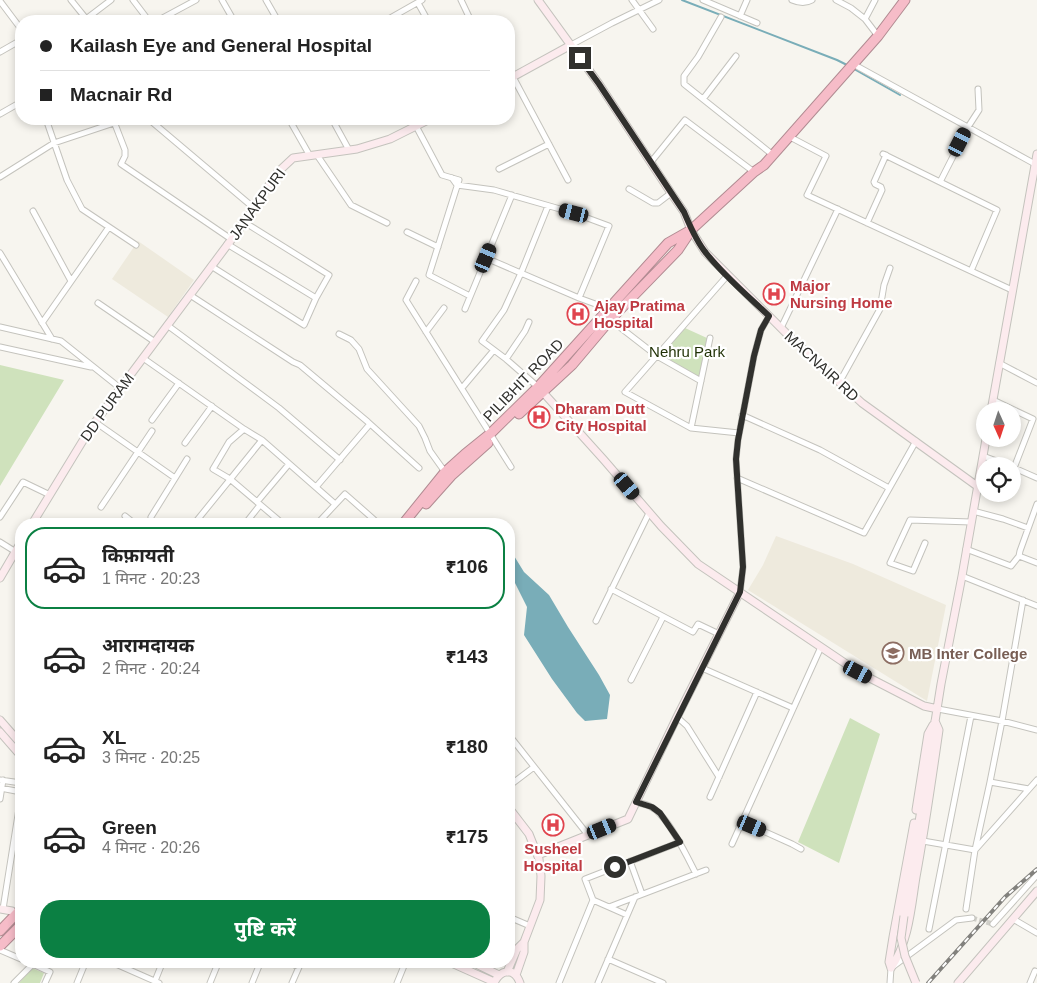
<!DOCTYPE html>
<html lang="hi">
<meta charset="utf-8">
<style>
body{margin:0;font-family:Helvetica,"Noto Sans Devanagari",sans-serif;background:#f2f2f2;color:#222;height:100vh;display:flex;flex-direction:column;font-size:19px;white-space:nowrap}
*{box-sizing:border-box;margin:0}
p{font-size:16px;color:#767676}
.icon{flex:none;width:28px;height:28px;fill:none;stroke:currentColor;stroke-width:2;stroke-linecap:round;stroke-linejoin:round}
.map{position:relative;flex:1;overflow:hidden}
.sheet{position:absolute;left:15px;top:518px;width:500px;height:450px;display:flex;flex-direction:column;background:#fff;border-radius:20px;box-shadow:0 2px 8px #0003}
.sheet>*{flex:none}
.hud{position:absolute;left:15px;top:15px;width:500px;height:110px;border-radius:20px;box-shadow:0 2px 8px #0003;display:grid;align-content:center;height:110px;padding:0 25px;background:#fff}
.needle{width:32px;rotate:177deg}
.tools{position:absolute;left:976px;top:402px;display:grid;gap:10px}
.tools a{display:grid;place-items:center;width:45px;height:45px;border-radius:50%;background:#fff;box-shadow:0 2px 8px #0003;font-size:25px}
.end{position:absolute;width:22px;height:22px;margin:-11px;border:6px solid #30302d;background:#fff;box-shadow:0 0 0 2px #fff}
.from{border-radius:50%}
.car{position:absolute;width:15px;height:30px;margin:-15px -8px;border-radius:6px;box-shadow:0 0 4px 1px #0007;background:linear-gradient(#222 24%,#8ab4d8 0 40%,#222 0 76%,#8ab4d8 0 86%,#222 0)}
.hud b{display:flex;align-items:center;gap:18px;height:48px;font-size:19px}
.hud b+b{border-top:1px solid #e0e0e0}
.hud i{width:12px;height:12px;background:#222}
ul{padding:9px 0 0;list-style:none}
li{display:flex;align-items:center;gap:15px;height:82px;margin:0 10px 8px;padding:0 15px;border:2px solid transparent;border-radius:20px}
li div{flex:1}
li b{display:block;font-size:19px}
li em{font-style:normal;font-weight:700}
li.selected{border-color:#0b8043}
li>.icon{width:45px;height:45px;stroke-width:1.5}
.action{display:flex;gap:10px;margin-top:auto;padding:10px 25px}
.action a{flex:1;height:58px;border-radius:20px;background:#0b8043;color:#fff;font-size:20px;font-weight:700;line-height:58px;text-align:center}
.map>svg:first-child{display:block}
.built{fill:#eeeadd}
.green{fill:#cfe2bc}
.water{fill:#79adb8}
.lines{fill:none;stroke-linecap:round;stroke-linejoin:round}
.stream{stroke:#79adb8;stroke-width:2}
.street-tunnel{stroke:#cfcec8;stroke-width:5;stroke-dasharray:5 2.5;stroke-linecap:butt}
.street-casing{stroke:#c4c3bd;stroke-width:7}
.secondary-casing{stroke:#c4c3bd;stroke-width:9}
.highway-casing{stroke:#b18b92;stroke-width:11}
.street{stroke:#fff;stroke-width:5}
.secondary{stroke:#fcebee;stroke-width:7}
.highway{stroke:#f6bcc8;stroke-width:9}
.rail-casing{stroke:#82817d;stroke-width:4}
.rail{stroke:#fff;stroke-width:2;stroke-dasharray:5.5;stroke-linecap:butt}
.secondary-bridge-casing{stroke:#c4c3bd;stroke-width:9;stroke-linecap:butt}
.secondary-bridge{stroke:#fcebee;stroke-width:7}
.route{stroke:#30302d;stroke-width:6}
.labels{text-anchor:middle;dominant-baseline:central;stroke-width:4.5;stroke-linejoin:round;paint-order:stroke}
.street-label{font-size:15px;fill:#30302d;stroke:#fff}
.health-label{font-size:15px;font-weight:bold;fill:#be3a42;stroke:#fff;text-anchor:start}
.park-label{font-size:15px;fill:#1f3004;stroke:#fff}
.education-label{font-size:15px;font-weight:bold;fill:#785e54;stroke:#fff;text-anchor:start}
</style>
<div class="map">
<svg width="1037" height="983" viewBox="0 0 1037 983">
<rect width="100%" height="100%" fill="#f7f5ef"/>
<path class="built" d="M138 241 194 280 168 317 112 279Z
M776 536 853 564 946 605 927 701 748 590 763 565Z"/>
<path class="green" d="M685 328 707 338 699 377 659 356Z
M0 365 64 380 0 486Z
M850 718 880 734 839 863 798 842Z
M32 968 44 973 40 983H19Z"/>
<path class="water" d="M509 549 511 551 524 572 549 595 568 627 599 675 610 695 607 719 585 721 577 713 552 679 524 635 527 607 509 571Z"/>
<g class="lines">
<path class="stream" d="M682 0 837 60 847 65
M854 69 900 95"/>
<path class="street-tunnel" d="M972 918 993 924"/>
<g class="street-casing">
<path id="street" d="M71 0 88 21
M133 0 149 21
M222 0 234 21
M266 0 278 21
M461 0 471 21
M632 0 653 29
M703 0 757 23
M792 0C799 3 805 4 812 0
M836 0 851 8 865 19 878 36
M0 1 21 29
M418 3 428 21
M740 16 747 0
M721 17 698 57 684 76V84L773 155
M86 19 111 0
M865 19 875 0
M157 21 196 0
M385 21 422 0
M571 45 612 23 659 0
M0 52 21 40
M853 64 1035 164
M513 77 568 180
M703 99 736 56
M0 114 21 102
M46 119 67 180 82 209 136 245
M113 119 125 150V156L121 164 231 239
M289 119 310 156
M332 119 349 150
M151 121 254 208
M416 126 442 175 459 180 429 275 470 296
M790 137 826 156 807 195 1012 290
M883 154 997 210 971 271
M317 155 351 205 387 223
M651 162 685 120 754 172
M499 169 549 144
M0 177 54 143 114 123
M452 178 457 185 494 190 574 213 609 226 579 298
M940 182 968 127 979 110 978 89
M629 189 653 203H658L671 193
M33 211 71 281
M867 223 882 190 881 187 875 184 874 182 886 155
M407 232 438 247
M227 244 316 298
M0 253 52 339
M486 258 579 298 609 309
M211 266 304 325 316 298 329 275 244 222
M727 276 625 392 691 428 739 433
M416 281 406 300 511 467
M190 295 293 362 300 365 368 422 419 468
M98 303 155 342
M465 309 512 195
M608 318 657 356 701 381
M42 323 109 227
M167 325 279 408 340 460
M0 327 61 341 120 388
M781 328 838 209
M426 332 444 308
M339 334 351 340 359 349 367 369 419 426 425 438 430 451 445 472
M0 347 91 367
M143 358 244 429
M506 359 525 331 529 322
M999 363 1037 383
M839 383 880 309 884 285 890 268
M538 387 506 359 482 341 504 310 521 273 548 206
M462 388 494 350
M993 400 1033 419 1014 468
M742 415 820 450 889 488
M152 420 179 383
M95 422 175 478
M691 428 710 338
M185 443 212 406
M983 456 1010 466
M1012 467 1037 478
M737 478 864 533 916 441
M316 487 370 424
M257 502 289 464
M101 507 152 431
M973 511 1003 519 1028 528
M125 516 135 524
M0 517 23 482 50 495
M151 517 187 459
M194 524 262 440
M245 524 260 505
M283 524 230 479 213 469 229 442 244 429 262 440 335 504
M317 524 345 494 379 524
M0 542 16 552
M925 543 913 571 890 563 910 520 971 522
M966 549 1011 566 1019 556 1020 551 1037 504
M1019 556 1037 563
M962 576 1037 606
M611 589 693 632 698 624 719 634
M740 592 743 567 736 459 738 440 754 356 761 330 769 316
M1023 600 1002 721 990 782 1029 789 1037 780
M596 621 649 513
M702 668 793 708
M631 680 663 617
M938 709 1002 721 1037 730
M677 717 687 726 719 777
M509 735 588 835
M0 780 21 783
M509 786 534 767
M0 788 21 792
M710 797 757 692
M0 799 3 780
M636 802C641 804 647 804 651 807 667 814 688 858 696 874
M739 827 752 826 792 844 801 849
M923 841 975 850 966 909
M732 844 821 647
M975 850 1029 789
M975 850 990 782
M630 861 642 894
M593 900 627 915
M609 907 706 870
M3 909 21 796
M509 917 530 926
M1013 919 1037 933
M993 924 1037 875
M929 929 971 716
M0 950 21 959
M608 959 663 983
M26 961 50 972 45 983
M109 961 159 983
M286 961 299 967 292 983
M155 981 163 961
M14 983 33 964
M77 983 86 961
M210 983 219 961
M252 983 261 961
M397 983 406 961
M559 983 593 900 585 879 680 842
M598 983 635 897
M890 983 891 968 956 920 972 918
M1030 983 1035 971"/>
</g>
<g class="secondary-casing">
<path id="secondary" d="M538 0 599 84 671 193 684 212 691 230 705 252 787 334 862 403 977 486
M509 79 571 45
M540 389 604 460 661 526 698 564 858 672 924 706 938 709
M991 411 1037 154
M32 524 90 429 243 224 277 173 293 158 357 149 390 139 430 119
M0 578 21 542
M0 720 21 744
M0 732 21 756
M509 808 529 834 539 859 541 876 540 900 524 942V952L516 975
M916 810 928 734 933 725
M538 855 628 819 677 717 740 592
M0 909 12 911 16 914
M904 916 941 684 962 576 986 439
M447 961 494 982
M470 961 499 975
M891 968C909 941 911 908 916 877 925 828 932 779 939 730L935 721
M891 968 889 962 893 937 914 823
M507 972 517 949 524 942
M494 983C500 970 514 966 520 983
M958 983 1037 891"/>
</g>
<g class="highway-casing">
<path id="highway" d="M519 414 572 365 610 320 678 250 690 232
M426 504 451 476 488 443
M403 524 445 472 465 454 491 433 538 387 668 243 691 230 754 172 764 165 878 36 905 0
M0 931 21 909
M0 946 21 925"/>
</g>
<use href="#street" class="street"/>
<use href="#secondary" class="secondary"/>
<use href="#highway" class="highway"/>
<g class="rail-casing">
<path id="rail" d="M928 983 1005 897 1037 869"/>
</g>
<use href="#rail" class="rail"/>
<g class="secondary-bridge-casing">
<path id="secondary-bridge" d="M904 916 901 938 905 956 916 983"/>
</g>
<use href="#secondary-bridge" class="secondary-bridge"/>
</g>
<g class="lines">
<path class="route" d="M580 58 599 84 684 212C690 226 696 241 706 253 724 276 748 296 769 316L761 330 754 356 738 440 736 459 743 567 740 592 636 802 652 807 660 813 680 842 615 867"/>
</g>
<defs>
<g id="hospital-ring" transform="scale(1.125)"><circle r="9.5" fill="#fff" stroke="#e0444e" stroke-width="1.5"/><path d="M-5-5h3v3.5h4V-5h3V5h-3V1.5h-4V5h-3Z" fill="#e0444e"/></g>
<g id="university-ring" transform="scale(1.125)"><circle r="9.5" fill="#fff" stroke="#8d6e63" stroke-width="1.5"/><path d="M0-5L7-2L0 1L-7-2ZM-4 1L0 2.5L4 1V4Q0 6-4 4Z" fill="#8d6e63"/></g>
</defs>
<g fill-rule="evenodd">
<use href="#hospital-ring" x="774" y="294"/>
<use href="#hospital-ring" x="578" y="314"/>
<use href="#hospital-ring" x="539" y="417"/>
<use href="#university-ring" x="893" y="653"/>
<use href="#hospital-ring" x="553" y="825"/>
</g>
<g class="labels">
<g class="street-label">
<text transform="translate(257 204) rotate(-54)">JANAKPURI</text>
<text transform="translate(822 366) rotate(43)">MACNAIR RD</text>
<text transform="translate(523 380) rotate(-46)">PILIBHIT ROAD</text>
<text transform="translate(107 407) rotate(-54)">DD PURAM</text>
</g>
<g class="health-label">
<text x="790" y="285">Major<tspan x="790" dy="17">Nursing Home</tspan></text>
<text x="594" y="305">Ajay Pratima<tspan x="594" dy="17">Hospital</tspan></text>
<text x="555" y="408">Dharam Dutt<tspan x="555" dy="17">City Hospital</tspan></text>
<text x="553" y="848" text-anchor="middle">Susheel<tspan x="553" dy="17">Hospital</tspan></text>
</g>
<g class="park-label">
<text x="687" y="351">Nehru Park</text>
</g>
<g class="education-label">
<text x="909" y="653">MB Inter College</text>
</g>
</g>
</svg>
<div class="tools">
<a><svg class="needle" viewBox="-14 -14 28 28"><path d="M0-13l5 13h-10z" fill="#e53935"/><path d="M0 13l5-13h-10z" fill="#767676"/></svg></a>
<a><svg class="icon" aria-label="locate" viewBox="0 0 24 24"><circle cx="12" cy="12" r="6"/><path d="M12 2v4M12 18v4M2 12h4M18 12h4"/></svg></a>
</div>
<i class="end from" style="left:615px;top:867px"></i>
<i class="end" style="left:580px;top:58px"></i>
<i class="car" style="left:960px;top:142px;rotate:27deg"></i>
<i class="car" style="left:574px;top:213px;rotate:284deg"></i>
<i class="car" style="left:486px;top:258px;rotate:23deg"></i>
<i class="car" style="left:627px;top:486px;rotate:140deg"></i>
<i class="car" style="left:858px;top:672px;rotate:117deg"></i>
<i class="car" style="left:752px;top:826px;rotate:113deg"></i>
<i class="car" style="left:602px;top:829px;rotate:68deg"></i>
<div class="hud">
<b><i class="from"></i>Kailash Eye and General Hospital</b>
<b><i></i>Macnair Rd</b>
</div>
<section class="sheet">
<ul>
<li class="selected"><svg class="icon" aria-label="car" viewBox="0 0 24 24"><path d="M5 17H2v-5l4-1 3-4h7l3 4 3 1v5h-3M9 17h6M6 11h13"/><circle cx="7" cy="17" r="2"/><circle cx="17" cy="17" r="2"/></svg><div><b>किफ़ायती</b><p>1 मिनट · 20:23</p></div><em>₹106</em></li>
<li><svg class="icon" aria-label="car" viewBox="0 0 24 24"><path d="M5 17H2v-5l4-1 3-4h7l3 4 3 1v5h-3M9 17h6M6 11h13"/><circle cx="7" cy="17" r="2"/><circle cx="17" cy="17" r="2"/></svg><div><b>आरामदायक</b><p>2 मिनट · 20:24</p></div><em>₹143</em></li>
<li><svg class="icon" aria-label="car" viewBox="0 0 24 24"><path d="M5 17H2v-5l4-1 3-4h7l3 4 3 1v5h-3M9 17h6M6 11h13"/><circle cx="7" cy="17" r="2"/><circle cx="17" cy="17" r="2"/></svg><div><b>XL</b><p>3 मिनट · 20:25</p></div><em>₹180</em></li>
<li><svg class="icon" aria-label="car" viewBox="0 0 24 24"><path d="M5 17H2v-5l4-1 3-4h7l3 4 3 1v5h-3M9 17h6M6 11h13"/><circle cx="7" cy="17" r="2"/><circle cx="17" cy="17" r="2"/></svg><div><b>Green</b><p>4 मिनट · 20:26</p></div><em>₹175</em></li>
</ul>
<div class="action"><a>पुष्टि करें</a></div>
</section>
</div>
